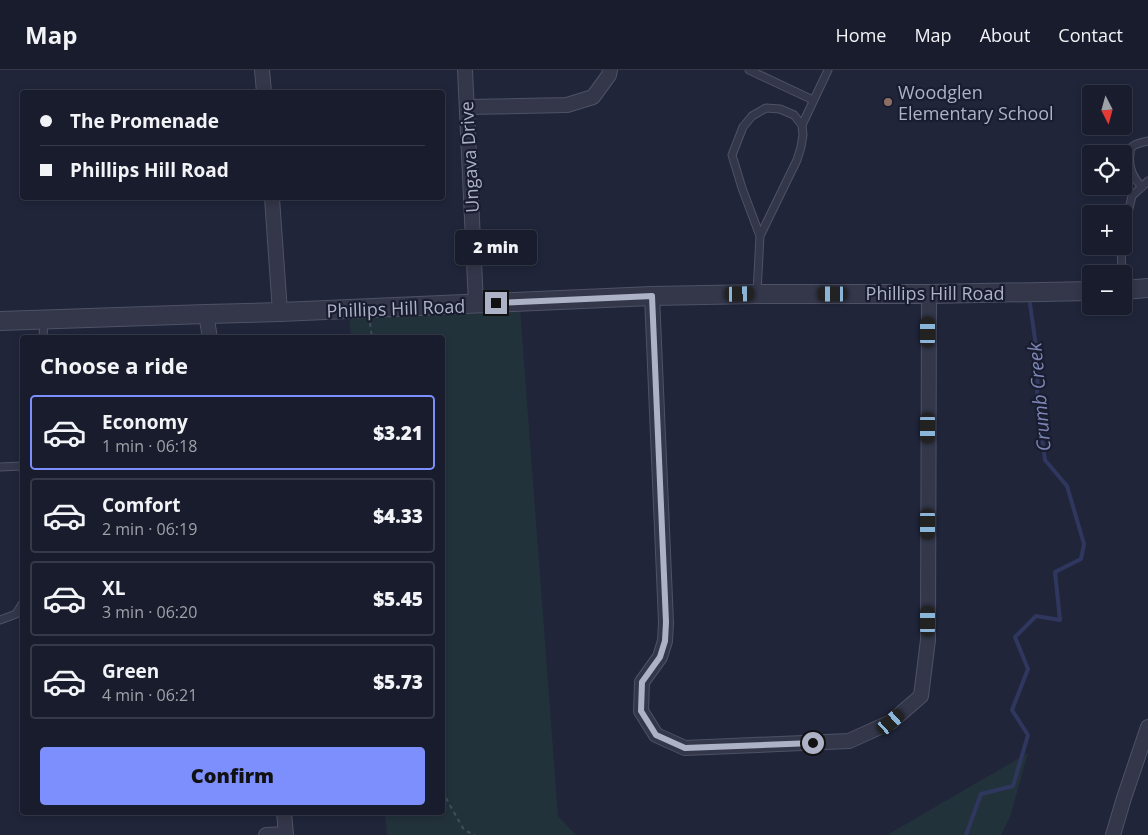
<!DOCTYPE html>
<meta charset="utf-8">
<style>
body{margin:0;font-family:"Open Sans",sans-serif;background:#212534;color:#f1f3f6;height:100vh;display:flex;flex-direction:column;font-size:19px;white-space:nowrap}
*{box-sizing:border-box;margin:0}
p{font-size:16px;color:#9fa1a9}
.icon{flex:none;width:28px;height:28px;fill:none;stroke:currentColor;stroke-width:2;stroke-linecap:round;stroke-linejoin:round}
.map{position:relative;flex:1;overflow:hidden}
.sheet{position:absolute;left:20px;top:265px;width:425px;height:480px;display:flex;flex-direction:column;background:#181c2c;border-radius:5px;box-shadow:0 2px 8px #0003,0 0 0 1px #363a48}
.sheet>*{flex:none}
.guide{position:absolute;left:20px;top:20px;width:425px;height:110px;border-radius:5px;box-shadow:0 2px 8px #0003,0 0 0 1px #363a48;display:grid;align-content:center;height:110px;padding:0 20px;background:#181c2c}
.needle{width:32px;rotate:174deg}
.tools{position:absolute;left:1082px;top:15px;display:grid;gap:10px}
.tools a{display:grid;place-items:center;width:50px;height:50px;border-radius:5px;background:#181c2c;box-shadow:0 2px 8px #0003,0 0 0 1px #363a48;font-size:25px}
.end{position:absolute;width:22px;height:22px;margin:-11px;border:6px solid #aeb2c7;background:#111;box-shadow:0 0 0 2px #111}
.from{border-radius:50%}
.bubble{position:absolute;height:35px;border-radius:5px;background:#181c2c;box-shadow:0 2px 8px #0003,0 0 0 1px #363a48;font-size:16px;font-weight:800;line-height:35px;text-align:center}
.car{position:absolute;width:15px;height:30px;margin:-15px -8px;border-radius:6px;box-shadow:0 0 4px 1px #0007;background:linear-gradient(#222 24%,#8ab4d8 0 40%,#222 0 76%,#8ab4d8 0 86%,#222 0)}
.guide b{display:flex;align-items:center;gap:18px;height:48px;font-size:19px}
.guide b+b{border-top:1px solid #363a48}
.guide i{width:12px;height:12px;background:#f1f3f6}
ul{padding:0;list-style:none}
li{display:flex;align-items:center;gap:15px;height:75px;margin:0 10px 8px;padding:0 10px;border:2px solid #363a48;border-radius:5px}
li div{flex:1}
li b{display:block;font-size:19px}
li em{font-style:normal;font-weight:800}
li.current{border-color:#7d8ffd}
li>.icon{width:45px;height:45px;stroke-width:1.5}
h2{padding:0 20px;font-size:22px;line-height:60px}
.primary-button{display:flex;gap:10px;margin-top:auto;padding:10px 20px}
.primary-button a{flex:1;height:58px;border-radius:5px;background:#7d8ffd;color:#111;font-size:20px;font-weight:800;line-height:58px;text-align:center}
header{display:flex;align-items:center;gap:30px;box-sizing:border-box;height:70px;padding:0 25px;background:#181c2c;border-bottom:1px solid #363a48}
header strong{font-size:24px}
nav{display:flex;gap:28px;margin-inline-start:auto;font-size:18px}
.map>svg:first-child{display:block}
.green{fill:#22323b}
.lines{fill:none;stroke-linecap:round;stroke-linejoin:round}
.stream{stroke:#2f375e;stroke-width:4}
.service-casing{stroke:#4e5265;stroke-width:9}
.minor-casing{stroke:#4e5265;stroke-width:16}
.tertiary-casing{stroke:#4e5265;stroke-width:20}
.path{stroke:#404f58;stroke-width:2;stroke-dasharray:4 4;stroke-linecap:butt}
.service{stroke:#34374a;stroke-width:7}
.minor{stroke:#34374a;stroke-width:14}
.tertiary{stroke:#34374a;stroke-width:18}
.route{stroke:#aeb2c7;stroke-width:6}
.education-dot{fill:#8d6e63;stroke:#191d2f;stroke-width:2}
.labels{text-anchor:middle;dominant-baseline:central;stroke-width:4.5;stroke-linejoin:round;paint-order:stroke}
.poi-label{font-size:18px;fill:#aeb2c7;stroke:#191d2f;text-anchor:start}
.street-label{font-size:18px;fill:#aeb2c7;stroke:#191d2f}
.water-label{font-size:19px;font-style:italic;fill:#7c86b5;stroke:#191d2f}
</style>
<header>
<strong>Map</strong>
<nav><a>Home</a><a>Map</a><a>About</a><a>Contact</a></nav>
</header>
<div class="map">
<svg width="1148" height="765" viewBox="0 0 1148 765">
<rect width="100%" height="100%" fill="#20253a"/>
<path class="green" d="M520 238 558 746 576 765H387L385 743 442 742V268L351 267 349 245Z
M1028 683 1010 747 1001 765H887Z"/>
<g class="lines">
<path class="stream" d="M966 765 981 724 1013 716 1028 665 1012 640 1028 599 1015 567 1036 546 1060 550 1055 502 1081 489 1084 474 1067 416 1045 390 1037 331 1038 290 1030 234"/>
<g class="service-casing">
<path id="service" d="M749 0 813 30
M802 55 828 0
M1142 117C1132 107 1128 97 1130 84 1130 80 1130 79 1133 76 1137 73 1143 72 1148 71
M1124 159 1132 126 1148 111
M1121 176 1122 204
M757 223 760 166 797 90 801 77 803 65 802 55 794 45 780 39 766 38 752 46 743 57 732 85 742 118 760 166
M43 268 44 250
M0 397 22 396
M0 550 16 544 22 534"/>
</g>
<g class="minor-casing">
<path id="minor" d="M262 0 264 22
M465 0 476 234
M467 37 567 35 593 27 609 5 610 0
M272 128 280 242
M652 226 666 552 665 571 660 587 642 612 641 641 656 665 685 678 849 671 891 652 921 626 928 570 929 224
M206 244 210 268
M284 742 286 765
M266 765 286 764
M1113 765 1124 728 1148 657"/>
</g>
<g class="tertiary-casing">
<path id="tertiary" d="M1124 220 1148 218
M0 251 206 244 280 242 652 226 757 224H929L1091 221"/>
</g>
<path class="path" d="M370 253 372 268
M442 721 464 760 475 765"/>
<use href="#service" class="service"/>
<use href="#minor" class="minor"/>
<use href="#tertiary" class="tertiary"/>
</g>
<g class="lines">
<path class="route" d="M496 233 652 226 666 552 665 571 660 587 642 612 641 641 656 665 685 678 813 673"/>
</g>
<circle class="education-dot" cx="888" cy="32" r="5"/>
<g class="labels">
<g class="poi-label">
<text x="898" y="22">Woodglen<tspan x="898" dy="21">Elementary School</tspan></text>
</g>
<g class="street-label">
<text transform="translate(469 87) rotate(-93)">Ungava Drive</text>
<text x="935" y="223">Phillips Hill Road</text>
<text transform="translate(396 238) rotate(-2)">Phillips Hill Road</text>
</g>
<g class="water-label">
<text transform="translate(1039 327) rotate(-95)">Crumb Creek</text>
</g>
</g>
</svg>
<div class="tools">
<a><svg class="needle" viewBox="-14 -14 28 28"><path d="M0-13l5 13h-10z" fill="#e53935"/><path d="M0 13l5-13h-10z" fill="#9fa1a9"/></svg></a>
<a><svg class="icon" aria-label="locate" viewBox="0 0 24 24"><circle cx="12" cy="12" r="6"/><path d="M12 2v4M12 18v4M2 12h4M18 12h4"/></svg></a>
<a>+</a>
<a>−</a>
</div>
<i class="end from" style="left:813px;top:673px"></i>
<i class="end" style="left:496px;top:233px"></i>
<div class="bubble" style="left:455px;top:160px;width:82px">2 min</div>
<i class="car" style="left:740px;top:224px;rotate:89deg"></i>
<i class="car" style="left:833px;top:224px;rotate:270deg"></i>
<i class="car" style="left:928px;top:262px;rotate:0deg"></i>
<i class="car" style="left:928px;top:358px;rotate:180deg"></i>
<i class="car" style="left:928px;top:454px;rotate:180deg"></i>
<i class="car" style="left:928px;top:551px;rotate:0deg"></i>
<i class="car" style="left:891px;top:652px;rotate:49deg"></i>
<div class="guide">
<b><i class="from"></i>The Promenade</b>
<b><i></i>Phillips Hill Road</b>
</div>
<section class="sheet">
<h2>Choose a ride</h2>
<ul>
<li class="current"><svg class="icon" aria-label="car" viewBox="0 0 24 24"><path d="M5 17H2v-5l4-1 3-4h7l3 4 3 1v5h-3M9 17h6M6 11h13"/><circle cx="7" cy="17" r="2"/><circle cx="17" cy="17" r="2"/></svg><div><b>Economy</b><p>1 min · 06:18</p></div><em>$3.21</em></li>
<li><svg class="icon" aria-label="car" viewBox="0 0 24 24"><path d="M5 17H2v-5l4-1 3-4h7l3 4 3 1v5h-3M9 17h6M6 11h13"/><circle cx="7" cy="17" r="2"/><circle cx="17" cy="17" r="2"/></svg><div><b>Comfort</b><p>2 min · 06:19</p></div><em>$4.33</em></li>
<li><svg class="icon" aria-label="car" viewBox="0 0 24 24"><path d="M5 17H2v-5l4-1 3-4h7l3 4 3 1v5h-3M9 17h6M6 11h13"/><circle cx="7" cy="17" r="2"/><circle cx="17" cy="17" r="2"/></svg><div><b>XL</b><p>3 min · 06:20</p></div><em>$5.45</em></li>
<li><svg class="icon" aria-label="car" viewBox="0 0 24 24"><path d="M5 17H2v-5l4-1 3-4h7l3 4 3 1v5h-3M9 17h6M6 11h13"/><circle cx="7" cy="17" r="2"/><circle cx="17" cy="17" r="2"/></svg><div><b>Green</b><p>4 min · 06:21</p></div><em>$5.73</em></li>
</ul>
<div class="primary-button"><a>Confirm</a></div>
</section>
</div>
